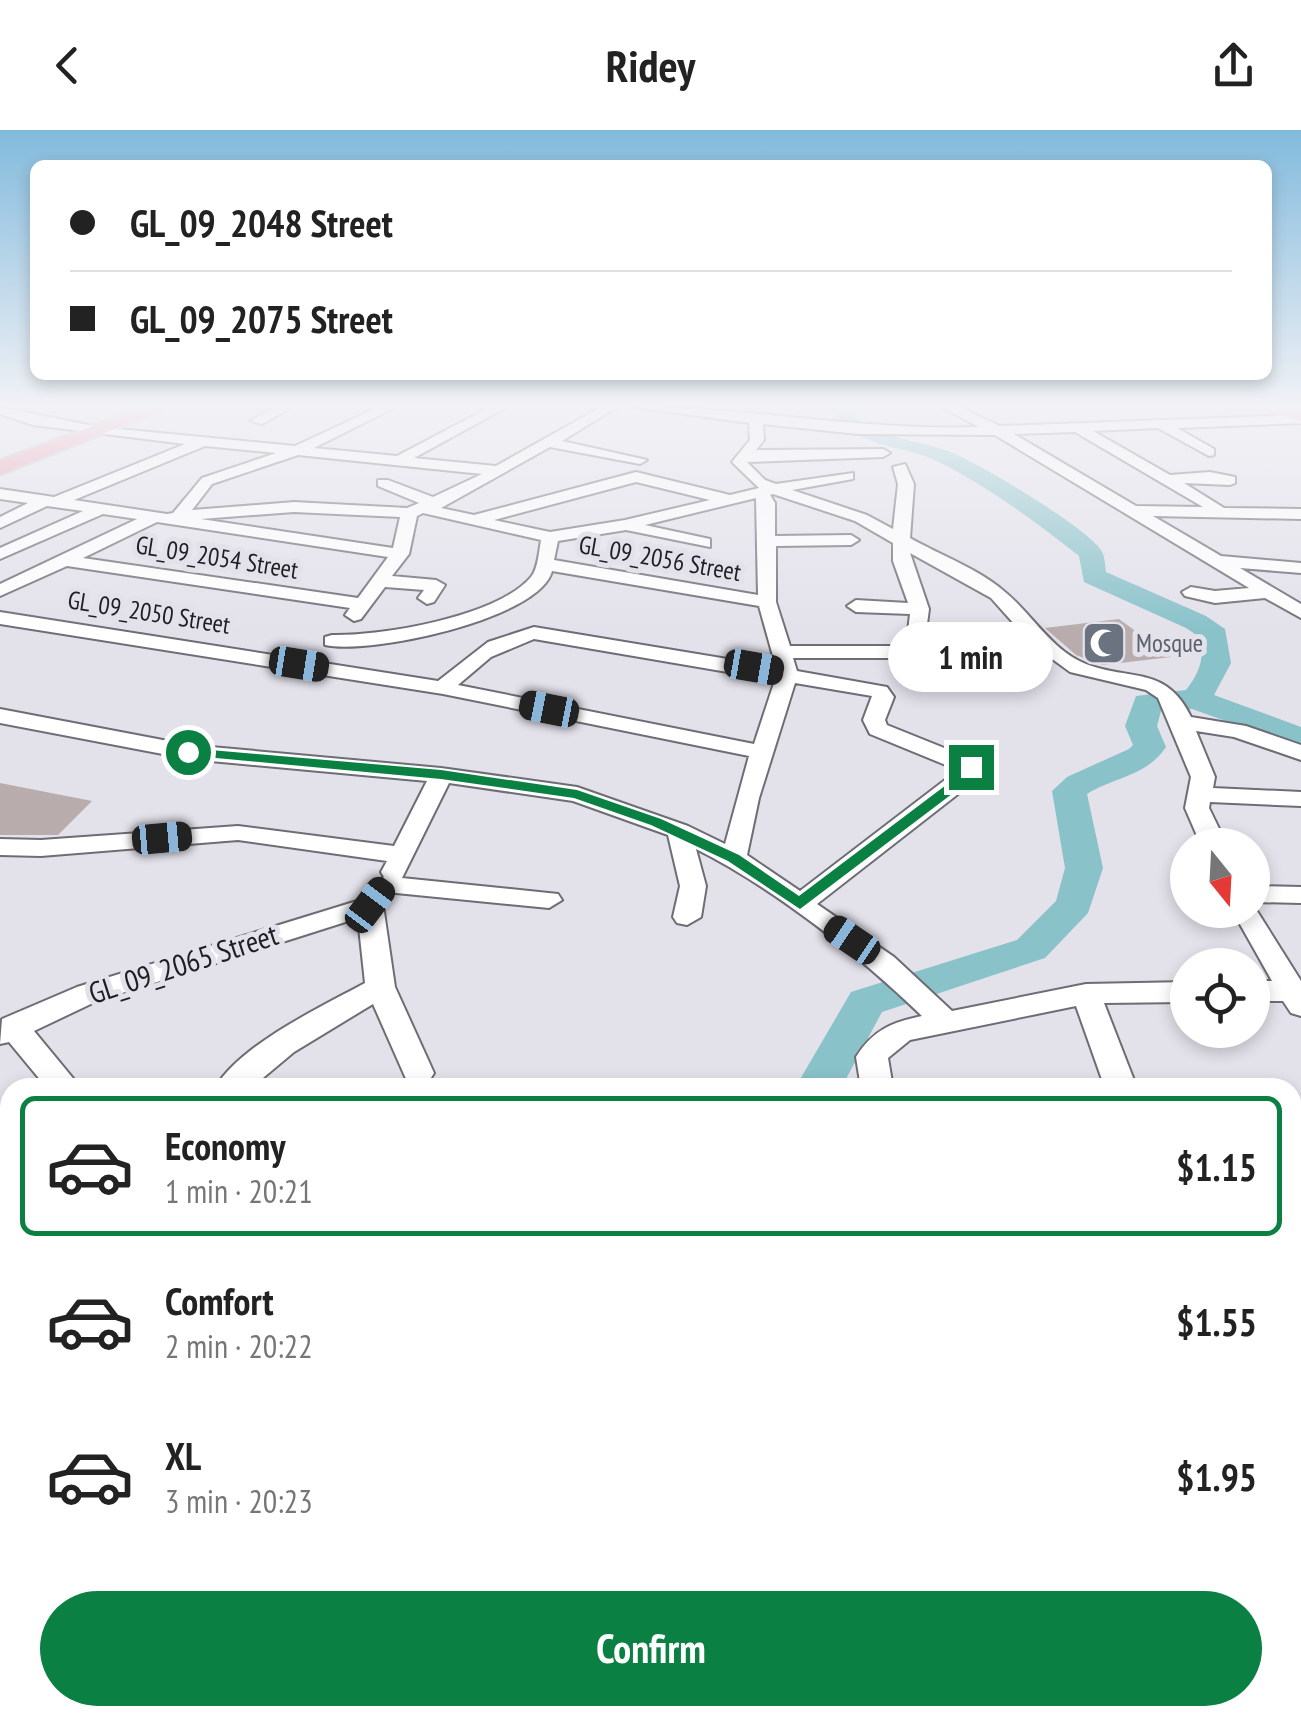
<!DOCTYPE html>
<meta charset="utf-8">
<style>
body{margin:0;font-family:"PT Sans Narrow",sans-serif;background:#f6f6f6;color:#222;height:100vh;display:flex;flex-direction:column;font-size:38px;white-space:nowrap}
*{box-sizing:border-box;margin:0}
p{font-size:32px;color:#767676}
.icon{flex:none;width:55px;height:55px;fill:none;stroke:currentColor;stroke-width:2;stroke-linecap:round;stroke-linejoin:round}
.map{position:relative;flex:1;overflow:hidden}
.sheet{position:absolute;left:0px;top:948px;width:1302px;height:648px;display:flex;flex-direction:column;background:#fff;border-radius:30px 30px 0 0;box-shadow:0 5px 15px #0003}
.sheet>*{flex:none}
.hud{position:absolute;left:30px;top:30px;width:1242px;height:220px;border-radius:15px;box-shadow:0 5px 15px #0003;display:grid;align-content:center;height:220px;padding:0 40px;background:#fff}
.needle{width:65px;rotate:162deg}
.fabs{position:absolute;left:1170px;top:698px;display:grid;gap:20px}
.fabs a{display:grid;place-items:center;width:100px;height:100px;border-radius:50%;background:#fff;box-shadow:0 5px 15px #0003;font-size:50px}
.end{position:absolute;width:45px;height:45px;margin:-22px;border:12px solid #0b8043;background:#fff;box-shadow:0 0 0 5px #fff}
.from{border-radius:50%}
.bubble{position:absolute;height:70px;border-radius:35px;background:#fff;box-shadow:0 5px 15px #0003;font-size:32px;font-weight:700;line-height:70px;text-align:center}
.car{position:absolute;width:30px;height:60px;margin:-30px -15px;border-radius:12px;box-shadow:0 0 8px 2px #0007;background:linear-gradient(#222 24%,#8ab4d8 0 40%,#222 0 76%,#8ab4d8 0 86%,#222 0)}
.hud b{display:flex;align-items:center;gap:35px;height:95px;font-size:38px}
.hud b+b{border-top:2px solid #e0e0e0}
.hud i{width:25px;height:25px;background:#222}
ul{padding:18px 0 0;list-style:none}
li{display:flex;align-items:center;gap:30px;height:140px;margin:0 20px 15px;padding:0 20px;border:5px solid transparent;border-radius:15px}
li div{flex:1}
li b{display:block;font-size:38px}
li em{font-style:normal;font-weight:700}
li.current{border-color:#0b8043}
li>.icon{width:90px;height:90px;stroke-width:1.5}
.cta{display:flex;gap:20px;margin-top:auto;padding:20px 40px}
.cta a{flex:1;height:115px;border-radius:60px;background:#0b8043;color:#fff;font-size:40px;font-weight:700;line-height:115px;text-align:center}
header{display:flex;justify-content:space-between;align-items:center;height:130px;padding:0 40px;background:#fff;font-size:45px;font-weight:700}
.map>svg:first-child{display:block}
.lines{fill:none;stroke-linecap:round;stroke-linejoin:round}
.river{fill:#89c2c9;fill-rule:evenodd}
.building{fill:#b8adac}
.minor-casing{stroke:#6e6c74;stroke-width:4}
.major-casing{stroke:#c0c0c1;stroke-width:5}
.minor{fill:#fff;fill-rule:evenodd}
.major{fill:#ec97a4;fill-rule:evenodd}
.route{fill:#0b8043}
.labels{text-anchor:middle;dominant-baseline:central;stroke-width:10;stroke-linejoin:round;paint-order:stroke}
.far-street-label{font-size:25px;fill:#1f1e22;stroke:#e3e1ea}
.far-worship-label{font-size:25px;fill:#5b616d;stroke:#e3e1ea;text-anchor:start}
.street-label{font-size:30px;fill:#1f1e22;stroke:#e3e1ea}
</style>
<header><svg class="icon" aria-label="back" viewBox="0 0 24 24"><path d="M15 5l-7 7 7 7"/></svg>Ridey<svg class="icon" aria-label="share" viewBox="0 0 24 24"><path d="M12 15V3M7 8l5-5 5 5M5 13v7h14v-7"/></svg></header>
<div class="map">
<svg width="1301" height="1594" viewBox="0 0 1301 1594">
<rect width="100%" height="100%" fill="#e3e1ea"/>
<g class="lines">
<path class="river" d="M830 277H849C869 308 914 309 945 320 973 329 1086 397 1101 420 1105 426 1105 435 1106 442L1206 486 1225 499 1231 533 1214 565 1301 597V618L1192 579 1161 581 1157 596 1166 617C1147 646 1114 647 1087 664L1103 738 1088 783 1045 828 882 882 841 958H795L851 862 1017 810 1056 771 1065 738 1052 661 1067 647 1129 619 1133 615 1125 596 1136 566 1186 560C1199 543 1204 531 1201 508L1186 498 1084 452 1079 426C1035 391 987 356 937 331 897 312 857 321 830 277Z
M10 1433V1585H31L27 1594H0V1437Z"/>
</g>
<path class="building" d="M1119 489 1171 527 1103 535 1076 525 1045 498Z
M0 653 92 671 58 705H0Z"/>
<g class="lines">
<g class="minor-casing">
<path id="minor" d="M0 277 98 297 295 316 379 277H396L314 318 397 326 490 277H507L414 328 496 336 601 277H617L562 311 647 330 640 334 550 317 441 378 474 385 636 342 730 365 759 358 732 332 750 310 749 293 634 277C749 277 863 301 979 297L941 277H959L1000 296 1301 285V293L1177 298 1214 319V325L1209 326 1158 298 1093 301 1170 345 1210 342 1235 347V353L1230 355 1184 353 1224 378 1301 379V389L1153 386 1221 426 1301 433V443L1240 438 1301 474V488L1265 468 1215 473 1185 466 1182 462 1191 457 1215 461 1249 458 995 305 858 304 763 294 764 310 756 320 883 319 890 323 883 327 747 332 765 350 776 354 853 343V349L792 360 867 385 893 399 898 354 893 337 905 334 914 354 910 408C940 425 979 439 1005 462 1032 484 1051 520 1086 534 1130 551 1166 535 1191 587L1246 596 1301 615V630L1234 607 1196 601 1215 647 1213 658 1301 662V676L1210 672 1209 678 1227 715H1201L1185 678 1191 647 1158 568 1146 560 1070 542 1033 515 991 468 910 423 929 479 924 517 893 528H793L797 541 887 557 894 567 885 590 887 595 979 632 983 637 976 650 817 774 894 827 952 881 1086 854 1188 852V872L1104 873 1137 958H1105L1076 876 910 910 888 928 893 958H861L856 927C873 900 892 892 922 886 860 826 774 758 696 719L706 756 701 787 687 795 677 793 673 787 680 756 668 705 573 671 449 653 402 748 558 764 562 770 549 778 386 762 373 754 384 747 381 742 387 731 238 710 41 726 0 725V709L41 710 238 696 394 716 427 651 189 629 0 593V579L189 615 441 638 577 657 688 696 725 714 749 626 443 564 0 494V482L438 551 488 512 534 497 776 537 759 476 552 441C540 489 369 525 325 515V507L332 505C382 506 497 487 531 447 538 439 539 421 541 410L423 383 417 386 409 424 392 446 436 450 445 455 434 472 427 474 418 468 424 460 385 457 361 489 354 491 345 485 350 478 67 436 0 466V454L137 389 103 384 0 429V418L83 381 47 376 0 398V387L28 373 0 369V359L54 367 185 314 33 295 0 284ZM1075 302 1203 377 1136 376 1014 304ZM205 316 276 323 202 348 173 383 167 384 74 370ZM298 325 482 344 433 367 388 350H378V356L419 373 407 378 294 372 192 380 212 354ZM636 352 710 370 625 390 550 402 494 390ZM773 364 855 391 893 413V431L908 473 856 470 847 476 856 482 910 484 907 510 891 516H790L776 472V416L851 415 859 410 851 405 775 406V373L770 365ZM756 368 758 465 554 430 558 411 626 400 710 417V409L645 395ZM294 382 400 387 393 418 201 389ZM157 392 388 427 358 468 83 428ZM534 509 775 550 754 614 458 555 491 527ZM795 553 872 566 863 590 870 604 958 640 800 761 747 725 759 668Z
M275 277H292L262 294 250 291Z
M1252 756 1301 757V773L1252 772Z
M370 767 383 775 395 857 434 943 429 951 418 954 407 951 373 874 294 922 251 958H215C241 914 321 877 365 853L358 788 97 871 34 901 81 958H47L9 912 0 914 2 889 77 857Z
M1252 773 1301 851V886L1291 883 1283 871H1252V851H1272L1232 780H1252Z
M10 1147V1182L0 1186V1151Z
M1292 1398 1301 1401V1466L1292 1462Z
M573 1585H623V1594H573Z
M953 1585H1003L1005 1594H955Z"/>
</g>
<g class="major-casing">
<path id="major" d="M145 277H170L0 344V331Z
M1269 277 1301 281V292L1271 281Z"/>
</g>
<use href="#minor" class="minor"/>
<use href="#major" class="major"/>
</g>
<linearGradient id="sky" x2="0" y2="1"><stop stop-color="#82badc"/><stop offset="0.55" stop-color="#f2f2f6"/><stop offset="1" stop-color="#f2f2f6" stop-opacity="0"/></linearGradient>
<rect width="1301" height="501" fill="url(#sky)"/>
<path class="route" d="M188 618 441 640 577 660 661 689 739 725 799 766 962 643 966 634 978 637 973 648 800 779 728 731 651 695 574 668 441 649 184 625 182 622Z"/>
<defs>
<g id="mosque-square" transform="scale(2.25)"><rect x="-9" y="-9" width="18" height="18" rx="4" fill="#6b7280" stroke="#e3e1ea"/><path d="M3.5-4.9A6 6 0 1 0 3.5 4.9A5 5 0 1 1 3.5-4.9Z" fill="#fff"/></g>
</defs>
<g fill-rule="evenodd">
<use href="#mosque-square" x="1104" y="513"/>
</g>
<g class="labels">
<g class="far-street-label">
<text transform="translate(217 427) rotate(9)">GL_09_2054 Street</text>
<text transform="translate(660 428) rotate(10)">GL_09_2056 Street</text>
<text transform="translate(149 482) rotate(9)">GL_09_2050 Street</text>
</g>
<g class="far-worship-label">
<text x="1136" y="513">Mosque</text>
</g>
<g class="street-label">
<text transform="translate(183 833) rotate(-18)">GL_09_2065 Street</text>
</g>
</g>
</svg>
<div class="fabs">
<a><svg class="needle" viewBox="-14 -14 28 28"><path d="M0-13l5 13h-10z" fill="#e53935"/><path d="M0 13l5-13h-10z" fill="#767676"/></svg></a>
<a><svg class="icon" aria-label="locate" viewBox="0 0 24 24"><circle cx="12" cy="12" r="6"/><path d="M12 2v4M12 18v4M2 12h4M18 12h4"/></svg></a>
</div>
<i class="end from" style="left:188px;top:622px"></i>
<i class="end" style="left:971px;top:637px"></i>
<div class="bubble" style="left:888px;top:492px;width:165px">1 min</div>
<i class="car" style="left:299px;top:534px;rotate:99deg"></i>
<i class="car" style="left:754px;top:537px;rotate:100deg"></i>
<i class="car" style="left:549px;top:579px;rotate:281deg"></i>
<i class="car" style="left:162px;top:708px;rotate:85deg"></i>
<i class="car" style="left:370px;top:775px;rotate:37deg"></i>
<i class="car" style="left:852px;top:810px;rotate:304deg"></i>
<div class="hud">
<b><i class="from"></i>GL_09_2048 Street</b>
<b><i></i>GL_09_2075 Street</b>
</div>
<section class="sheet">
<ul>
<li class="current"><svg class="icon" aria-label="car" viewBox="0 0 24 24"><path d="M5 17H2v-5l4-1 3-4h7l3 4 3 1v5h-3M9 17h6M6 11h13"/><circle cx="7" cy="17" r="2"/><circle cx="17" cy="17" r="2"/></svg><div><b>Economy</b><p>1 min · 20:21</p></div><em>$1.15</em></li>
<li><svg class="icon" aria-label="car" viewBox="0 0 24 24"><path d="M5 17H2v-5l4-1 3-4h7l3 4 3 1v5h-3M9 17h6M6 11h13"/><circle cx="7" cy="17" r="2"/><circle cx="17" cy="17" r="2"/></svg><div><b>Comfort</b><p>2 min · 20:22</p></div><em>$1.55</em></li>
<li><svg class="icon" aria-label="car" viewBox="0 0 24 24"><path d="M5 17H2v-5l4-1 3-4h7l3 4 3 1v5h-3M9 17h6M6 11h13"/><circle cx="7" cy="17" r="2"/><circle cx="17" cy="17" r="2"/></svg><div><b>XL</b><p>3 min · 20:23</p></div><em>$1.95</em></li>
</ul>
<div class="cta"><a>Confirm</a></div>
</section>
</div>
